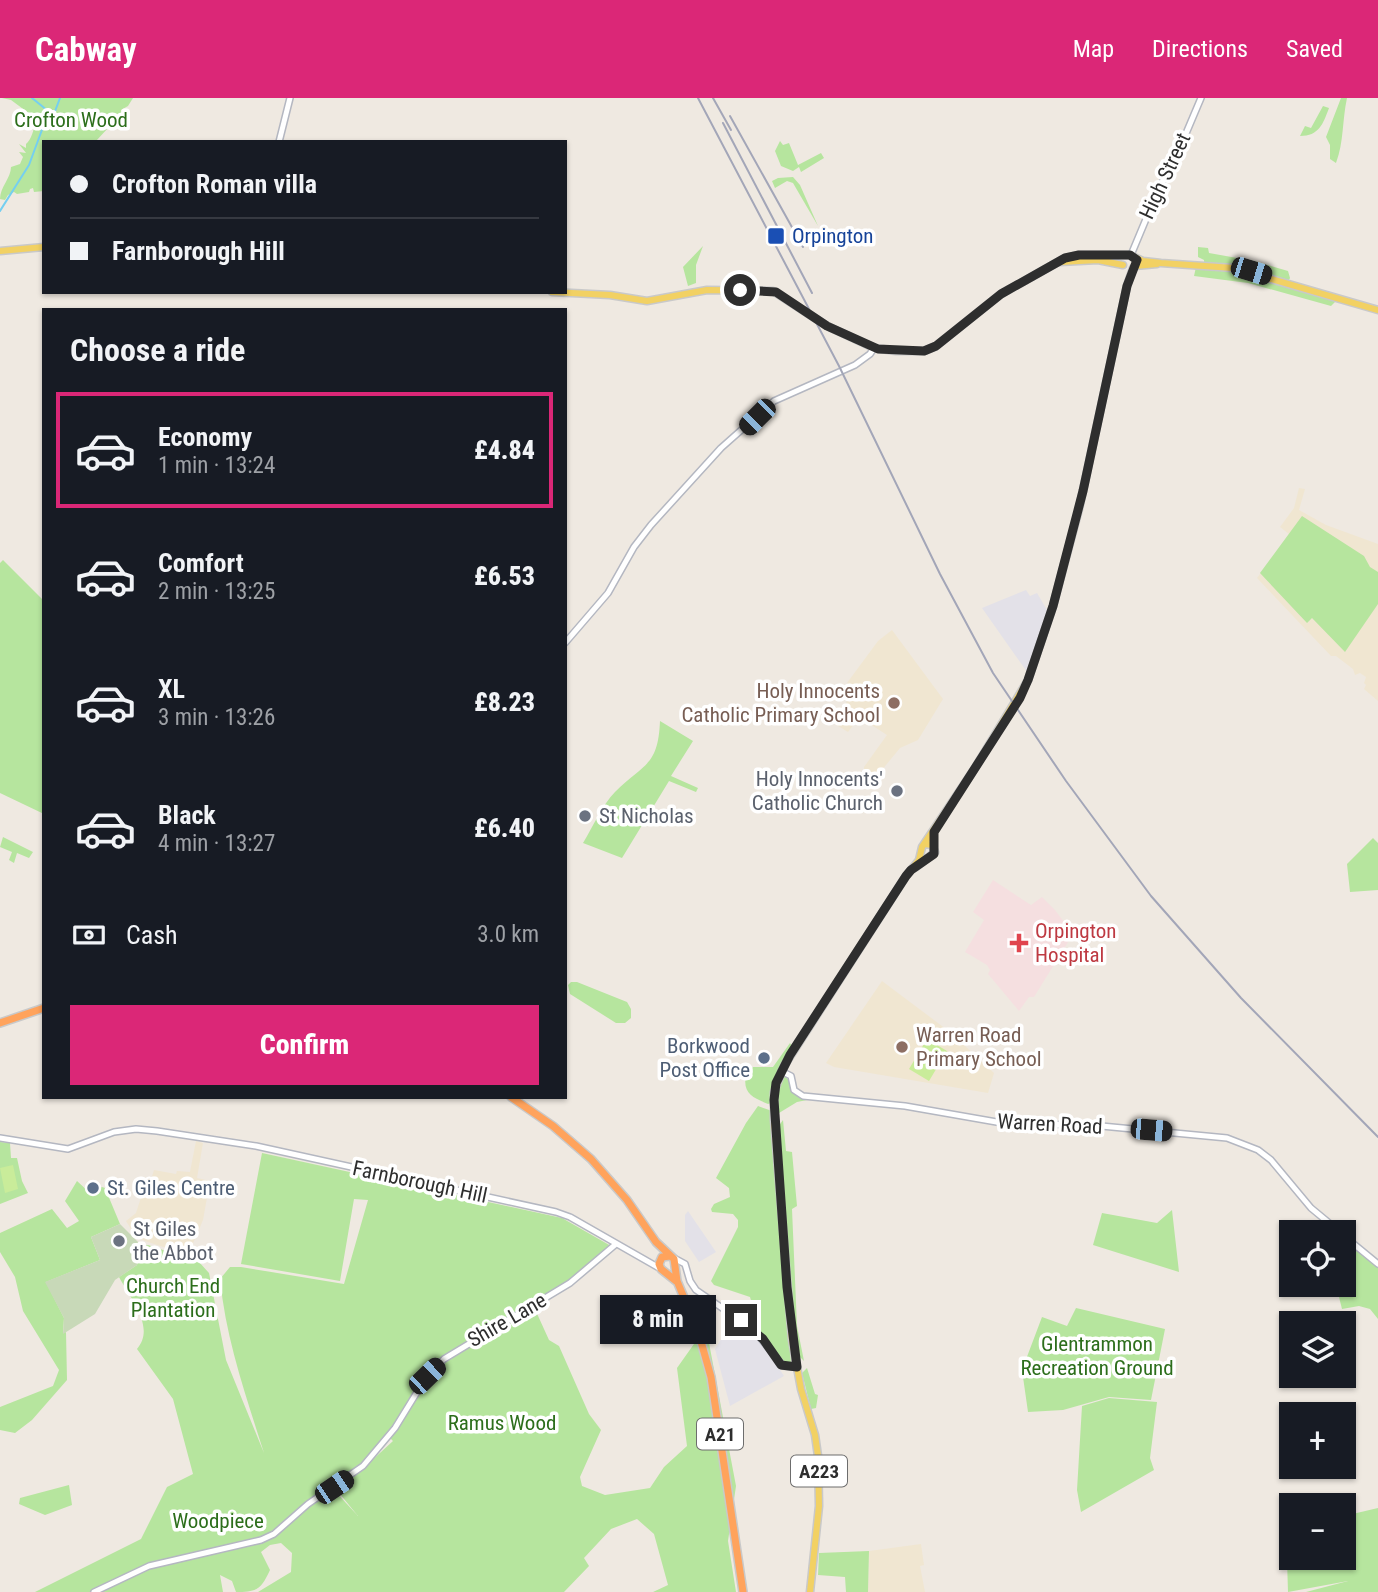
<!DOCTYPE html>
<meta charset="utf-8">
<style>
body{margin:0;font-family:"Roboto Condensed",sans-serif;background:#242831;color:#f1f3f6;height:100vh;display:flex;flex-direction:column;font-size:26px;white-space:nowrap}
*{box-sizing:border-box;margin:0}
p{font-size:23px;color:#9ea1a6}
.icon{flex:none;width:38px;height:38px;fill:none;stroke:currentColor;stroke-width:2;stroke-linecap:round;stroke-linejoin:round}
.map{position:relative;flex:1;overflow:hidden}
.details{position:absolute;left:42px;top:210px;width:525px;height:791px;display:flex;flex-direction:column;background:#171b24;border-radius:0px;box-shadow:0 2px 5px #0004}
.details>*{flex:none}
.top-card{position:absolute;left:42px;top:42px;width:525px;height:154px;border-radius:0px;box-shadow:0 2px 5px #0004;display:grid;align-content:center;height:154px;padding:0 28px;background:#171b24}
.buttons{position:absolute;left:1279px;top:1122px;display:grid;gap:14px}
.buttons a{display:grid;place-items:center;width:77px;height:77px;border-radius:0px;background:#171b24;box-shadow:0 2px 5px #0004;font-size:35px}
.end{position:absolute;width:32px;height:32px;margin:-16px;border:9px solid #2e2e2e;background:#fff;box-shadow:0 0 0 4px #fff}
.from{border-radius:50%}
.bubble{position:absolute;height:49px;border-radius:0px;background:#171b24;box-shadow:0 2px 5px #0004;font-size:23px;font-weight:800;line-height:49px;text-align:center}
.car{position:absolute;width:21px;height:42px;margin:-21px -10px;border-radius:9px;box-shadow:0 0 5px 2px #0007;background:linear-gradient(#222 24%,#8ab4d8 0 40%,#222 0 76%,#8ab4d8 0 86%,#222 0)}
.top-card b{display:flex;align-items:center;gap:24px;height:66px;font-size:26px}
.top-card b+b{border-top:2px solid #363941}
.top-card i{width:18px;height:18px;background:#f1f3f6}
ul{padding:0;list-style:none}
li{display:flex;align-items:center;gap:21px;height:116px;margin:0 14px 10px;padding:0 14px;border:4px solid transparent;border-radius:0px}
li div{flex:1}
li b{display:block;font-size:26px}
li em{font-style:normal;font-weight:800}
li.selected{border-color:#db2777}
li>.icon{width:63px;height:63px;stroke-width:1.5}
h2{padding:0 28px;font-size:32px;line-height:84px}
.pay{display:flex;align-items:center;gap:18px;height:77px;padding:0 28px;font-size:26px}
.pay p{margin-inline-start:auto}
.cta{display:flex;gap:14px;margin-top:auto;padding:14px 28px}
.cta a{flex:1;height:80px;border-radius:0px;background:#db2777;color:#fff;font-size:28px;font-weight:800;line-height:80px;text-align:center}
header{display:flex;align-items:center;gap:42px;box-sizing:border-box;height:98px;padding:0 35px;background:#db2777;color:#fff}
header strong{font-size:33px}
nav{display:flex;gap:38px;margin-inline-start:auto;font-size:24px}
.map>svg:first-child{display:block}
.industrial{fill:#e3e1e8}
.education{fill:#f0e6d1}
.medical{fill:#f5dfe0}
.green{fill:#b6e59e}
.cemetery{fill:#c8d9b8}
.pitch{fill:#c9ec9a}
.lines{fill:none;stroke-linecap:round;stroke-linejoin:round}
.stream{stroke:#75cff0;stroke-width:2}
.secondary-casing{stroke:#b4b7c1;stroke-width:8}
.primary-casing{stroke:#c9c9c9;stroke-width:9}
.highway-casing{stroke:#c9c9c9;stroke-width:10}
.secondary{stroke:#fff;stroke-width:5}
.primary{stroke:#f2d163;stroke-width:6}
.highway{stroke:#ffa35c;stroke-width:7}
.rail{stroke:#a3a6b8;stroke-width:2}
.route{stroke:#2e2e2e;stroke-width:9}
.transit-dot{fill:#1a4fb4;stroke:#fff;stroke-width:2.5}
.education-dot{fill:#8d6e63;stroke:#fff;stroke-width:2.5}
.worship-dot{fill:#6b7280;stroke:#fff;stroke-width:2.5}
.health-dot{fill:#e0444e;stroke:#fff;stroke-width:2.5}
.service-dot{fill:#5c6f8a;stroke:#fff;stroke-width:2.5}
.labels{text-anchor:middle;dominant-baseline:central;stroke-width:7;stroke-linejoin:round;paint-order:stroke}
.shield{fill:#fff;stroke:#6d6d6d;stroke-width:2}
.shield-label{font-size:19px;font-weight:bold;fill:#2e2e2e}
.park-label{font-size:21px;fill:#2c6e1b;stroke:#fff}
.street-label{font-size:21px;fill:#2e2e2e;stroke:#fff}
.transit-label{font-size:21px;fill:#164399;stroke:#fff;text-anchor:start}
.education-label{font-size:21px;fill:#785e54;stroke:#fff;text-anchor:end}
.worship-label{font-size:21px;fill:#5b616d;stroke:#fff;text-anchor:start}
.health-label{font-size:21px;fill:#be3a42;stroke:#fff;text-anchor:start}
.service-label{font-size:21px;fill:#4e5e75;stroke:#fff;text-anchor:end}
</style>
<header>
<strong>Cabway</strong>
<nav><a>Map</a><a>Directions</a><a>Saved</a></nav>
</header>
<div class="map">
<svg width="1378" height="1494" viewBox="0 0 1378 1494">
<rect width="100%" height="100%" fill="#efe9e1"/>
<path class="industrial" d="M1026 492 1030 498 1037 495 1047 512 1027 574 982 510Z
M688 1113 716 1154 699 1164 685 1143V1117Z
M733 1222 748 1233 765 1249 784 1278 730 1308 715 1251Z"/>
<path class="education" d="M1299 390 1305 391 1299 412 1326 427 1378 446V603L1364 591 1366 587 1364 585 1366 579 1360 575 1355 577 1353 571 1336 558H1331L1257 480 1289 436 1280 429 1294 410Z
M892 532 943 601 918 642 900 650 872 684 864 677V669L887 637 859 619 848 634 825 620 831 613 844 608 855 591 847 585 878 543Z
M882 883 950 934 994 975 988 995 834 969 826 965Z
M196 1043 203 1045 197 1080 210 1083 203 1122 188 1157 145 1143 134 1136 126 1123 136 1115 146 1084 150 1085 154 1072 176 1076 177 1073 190 1074Z
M921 1446 924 1467 920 1468 925 1494H868L869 1453Z"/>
<path class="medical" d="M993 782 1031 807 1042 799 1055 812 1073 836 1034 899H1029L1019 913 988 876 990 872 987 867 965 854 984 822 973 814Z"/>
<path class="green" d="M2 0H133L128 8 121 12 122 15 96 43 44 44V93L34 94 33 90 30 91 29 94 17 96 14 94 8 97 5 102 0 101C0 89 11 80 11 69L20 66 23 59 19 54 26 55 19 46 26 50V46C32 41 36 27 34 19L11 2Z
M1341 0H1347C1342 23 1344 44 1336 65L1330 61V47L1326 39Z
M1323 8 1329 10C1323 26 1319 38 1300 38L1305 28 1311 30Z
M780 43 783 47 789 45 798 67 821 55 824 60 801 74 799 69 793 73 781 68 775 53Z
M793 79 800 87 818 128 793 85 787 83 775 90 772 83 778 80Z
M703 148 696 167V185L688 188 683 169Z
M1198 149 1208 150 1209 155 1254 163 1288 173 1290 180 1289 182 1253 172 1204 164V162L1198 159Z
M1196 169 1231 172 1333 200 1335 204 1331 208 1248 185 1194 178Z
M1302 418 1364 458 1370 469 1378 474V506L1345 554 1312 520 1307 525 1260 475Z
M3 462 44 503V716L0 695V465Z
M660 623 693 643 671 678 698 690 696 694 669 683 622 760 583 745C593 729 602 707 615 694 644 665 658 669 660 623Z
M3 739 33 754 29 760 17 755 14 765 9 762 12 754 0 749Z
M1373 740 1378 745V792L1350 794 1347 766Z
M571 884H577L627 904 631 911V920L625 925H616L570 896 568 887Z
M790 945 792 948C780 966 772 983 771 1005L768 1006C754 1000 742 996 746 977L753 969H773Z
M783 977 789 982 793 995 807 1002 797 1004 779 1015 776 1014 777 992Z
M758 1008 772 1013 791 1266 782 1262 760 1233 750 1199 714 1187 711 1183 738 1129V1122L733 1116 712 1114 711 1111 714 1106 730 1099 729 1090 716 1080 746 1025Z
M783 1022 786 1053 792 1054 797 1108 792 1111 797 1228 804 1263 800 1259 791 1198 778 1029Z
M0 1044 10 1045 11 1060H17L22 1083 28 1095 0 1106Z
M262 1055 562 1120 611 1148 569 1182 443 1261 426 1277 420 1289C402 1315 384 1348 359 1369 344 1382 325 1393 308 1403L303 1401 312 1405 334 1392 358 1418 335 1390 357 1376 393 1343 390 1340 423 1291 428 1279 445 1263 534 1209 549 1242 559 1248 589 1316 601 1332 580 1379 582 1388 605 1397 650 1390 664 1369 687 1348 677 1270 706 1229 736 1388 728 1443 736 1494H653L668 1487 654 1436 637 1421 611 1431 584 1460 589 1468 564 1494H258L291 1474 292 1455 281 1445 270 1447 261 1454 270 1472C261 1491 258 1494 236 1494L232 1483 220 1477 223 1494H35L141 1441 167 1389 193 1376 173 1301 137 1251C156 1229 130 1200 119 1179L137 1167 142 1148 148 1147 199 1164 209 1175 226 1262 264 1355C246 1298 226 1242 220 1181L230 1169H241L344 1186 368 1102 354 1101 340 1183 241 1166Z
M77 1083 90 1095 102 1089 105 1090 120 1126 91 1139 100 1162 46 1184 64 1220 63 1235 66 1234 67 1282 32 1322 15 1335 0 1332V1309L53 1288 59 1272 23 1213 15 1179 0 1154V1135L52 1111 67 1130 79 1123 65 1103Z
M1172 1112 1179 1174 1093 1147 1102 1115 1157 1125Z
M1344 1140 1378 1169V1221L1370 1211 1359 1208 1342 1211 1336 1187 1344 1186Z
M1076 1210 1165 1231 1151 1302 1109 1299 1063 1312 1028 1314 1022 1272 1042 1219 1067 1228Z
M807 1270 815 1296 818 1297 816 1310 811 1311 802 1275Z
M1109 1300 1157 1304 1150 1360 1154 1372 1081 1414 1077 1392 1082 1308Z
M69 1387 72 1407 45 1417 19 1406 20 1400Z
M1378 1410V1494H1306L1348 1483 1288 1494 1286 1431 1291 1430 1292 1460H1344V1418Z
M869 1453 868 1494H846L845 1479 818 1477 819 1455Z"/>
<path class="cemetery" d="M120 1126 142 1148 137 1167 115 1182 95 1216 63 1236 64 1220 45 1184 100 1162 91 1139Z"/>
<path class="pitch" d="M927 941 947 953 929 983 909 971Z
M13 1067 18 1091 5 1095 0 1070Z"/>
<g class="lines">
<path class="stream" d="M32 0 48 13
M0 113 29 67 43 29 51 24 60 0"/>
<g class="secondary-casing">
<path id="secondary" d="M279 44 290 0
M1131 157 1159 90 1179 52 1201 0
M565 545 608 495 634 449 651 427 721 350 774 303 855 267 870 256 874 250
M781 973 791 978 794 992 803 998 905 1008 1008 1026 1091 1027 1227 1040 1258 1052 1271 1062 1311 1110 1340 1134
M0 1040 68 1051 114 1034 136 1031 157 1033 256 1048 556 1114 570 1119 661 1171
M1344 1138 1378 1166
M672 1159 685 1166 690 1183 696 1192 754 1232 783 1268 797 1269
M94 1494 149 1468 261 1442 274 1436 308 1406 363 1368 395 1330 427 1278 444 1261 570 1185 616 1146"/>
</g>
<g class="primary-casing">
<path id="primary" d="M0 153 44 149
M1060 164 1098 162 1123 167
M1135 168 1157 166
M552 194 610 197 647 203 707 192 773 193 827 228 874 250 896 253H924L936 248 1001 196 1065 160 1079 157H1130L1143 163 1161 165 1233 170 1378 212
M916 769 935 754 932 747 925 746
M810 1494 819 1408 818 1358 815 1337 801 1291 792 1242 774 1022V994L784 968 906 778 919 762 922 749 975 670 1028 582 1053 508 1079 411 1127 188 1133 170"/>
</g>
<g class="highway-casing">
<path id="highway" d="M0 925 44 910
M511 999 553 1028 591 1061 627 1102 656 1144 674 1161 677 1183 698 1233 711 1279 743 1494
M670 1158 662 1159 659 1166 661 1171 676 1183"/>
</g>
<use href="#secondary" class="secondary"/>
<use href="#primary" class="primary"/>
<use href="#highway" class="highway"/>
<path class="rail" d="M698 0 839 268 940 476 993 575 1066 683 1151 798 1241 900 1378 1039
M713 0 731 32
M730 18 803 149
M723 25 812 195"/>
</g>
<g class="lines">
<path class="route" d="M740 192 776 194 827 228 878 251 924 253 936 248 1001 196 1065 160 1079 157H1130L1137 162 1127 188 1083 393 1053 508 1028 582 1020 600 934 734V756L911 772 906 778 790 957 776 985 774 1002 787 1189 797 1269 781 1267 763 1241 741 1222"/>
</g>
<rect class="transit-dot" x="767" y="129" width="18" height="18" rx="3.5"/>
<g class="education-dot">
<circle cx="894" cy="605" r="7"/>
<circle cx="902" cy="949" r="7"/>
</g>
<g class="worship-dot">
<circle cx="897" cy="693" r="7"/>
<circle cx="585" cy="718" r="7"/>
<circle cx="119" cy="1143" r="7"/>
</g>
<path class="health-dot" d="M1015.5 834.5h7v7h7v7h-7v7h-7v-7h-7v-7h7z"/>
<g class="service-dot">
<circle cx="764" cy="960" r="7"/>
<circle cx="93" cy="1090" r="7"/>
</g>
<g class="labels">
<g class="shield">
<rect x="697" y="1320.5" width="46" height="31" rx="5"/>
<rect x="791" y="1357.5" width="56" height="31" rx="5"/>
</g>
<g class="shield-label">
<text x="720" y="1336">A21</text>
<text x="819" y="1373">A223</text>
</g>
<g class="park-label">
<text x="71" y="22">Crofton Wood</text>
<text x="173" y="1188">Church End<tspan x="173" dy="24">Plantation</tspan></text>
<text x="1097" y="1246">Glentrammon<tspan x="1097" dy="24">Recreation Ground</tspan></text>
<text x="502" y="1325">Ramus Wood</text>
<text x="218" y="1423">Woodpiece</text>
</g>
<g class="street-label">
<text transform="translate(1165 78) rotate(-65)">High Street</text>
<text transform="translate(1050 1026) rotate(3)">Warren Road</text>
<text transform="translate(420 1084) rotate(12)">Farnborough Hill</text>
<text transform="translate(507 1222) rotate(-30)">Shire Lane</text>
</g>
<g class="transit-label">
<text x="792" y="138">Orpington</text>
</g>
<g class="education-label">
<text x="880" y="593">Holy Innocents<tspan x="880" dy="24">Catholic Primary School</tspan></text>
<text x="916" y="937" text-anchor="start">Warren Road<tspan x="916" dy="24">Primary School</tspan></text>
</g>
<g class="worship-label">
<text x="883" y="681" text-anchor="end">Holy Innocents'<tspan x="883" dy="24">Catholic Church</tspan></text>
<text x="599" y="718">St Nicholas</text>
<text x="133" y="1131">St Giles<tspan x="133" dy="24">the Abbot</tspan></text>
</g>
<g class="health-label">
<text x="1035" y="833">Orpington<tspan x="1035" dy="24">Hospital</tspan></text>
</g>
<g class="service-label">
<text x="750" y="948">Borkwood<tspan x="750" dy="24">Post Office</tspan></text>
<text x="107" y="1090" text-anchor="start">St. Giles Centre</text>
</g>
</g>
</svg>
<div class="buttons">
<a><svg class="icon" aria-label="locate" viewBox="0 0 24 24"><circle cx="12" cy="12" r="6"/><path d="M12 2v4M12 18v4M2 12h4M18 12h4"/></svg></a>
<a><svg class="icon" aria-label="layers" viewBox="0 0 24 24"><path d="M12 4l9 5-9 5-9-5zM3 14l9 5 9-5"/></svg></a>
<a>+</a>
<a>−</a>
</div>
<i class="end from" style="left:740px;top:192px"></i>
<i class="end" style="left:741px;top:1222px"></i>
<div class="bubble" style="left:600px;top:1197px;width:116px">8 min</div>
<i class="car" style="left:1251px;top:173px;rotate:107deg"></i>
<i class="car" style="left:757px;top:319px;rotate:225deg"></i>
<i class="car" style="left:1151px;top:1032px;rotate:95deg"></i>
<i class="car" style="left:427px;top:1278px;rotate:46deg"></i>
<i class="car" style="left:334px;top:1389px;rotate:56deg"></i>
<div class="top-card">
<b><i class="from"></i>Crofton Roman villa</b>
<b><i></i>Farnborough Hill</b>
</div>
<section class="details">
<h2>Choose a ride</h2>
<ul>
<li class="selected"><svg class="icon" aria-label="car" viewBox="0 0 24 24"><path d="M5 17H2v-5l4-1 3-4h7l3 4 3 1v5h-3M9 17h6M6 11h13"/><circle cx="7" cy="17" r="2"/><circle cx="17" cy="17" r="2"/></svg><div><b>Economy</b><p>1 min · 13:24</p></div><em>£4.84</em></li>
<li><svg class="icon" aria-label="car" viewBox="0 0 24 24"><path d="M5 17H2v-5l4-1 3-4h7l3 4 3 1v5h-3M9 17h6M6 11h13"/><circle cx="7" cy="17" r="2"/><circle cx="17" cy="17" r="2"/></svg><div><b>Comfort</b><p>2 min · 13:25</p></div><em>£6.53</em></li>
<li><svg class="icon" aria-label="car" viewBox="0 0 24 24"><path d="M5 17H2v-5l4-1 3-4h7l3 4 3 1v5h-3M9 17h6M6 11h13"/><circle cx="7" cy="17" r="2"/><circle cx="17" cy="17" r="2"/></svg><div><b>XL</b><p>3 min · 13:26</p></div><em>£8.23</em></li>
<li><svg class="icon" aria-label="car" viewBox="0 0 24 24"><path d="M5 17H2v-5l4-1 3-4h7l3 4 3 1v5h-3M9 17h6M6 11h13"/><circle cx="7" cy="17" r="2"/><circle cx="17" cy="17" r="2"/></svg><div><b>Black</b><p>4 min · 13:27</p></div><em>£6.40</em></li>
</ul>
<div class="pay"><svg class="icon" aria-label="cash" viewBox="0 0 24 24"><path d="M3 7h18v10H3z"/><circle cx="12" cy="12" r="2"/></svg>Cash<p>3.0 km</p></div>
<div class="cta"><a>Confirm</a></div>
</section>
</div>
